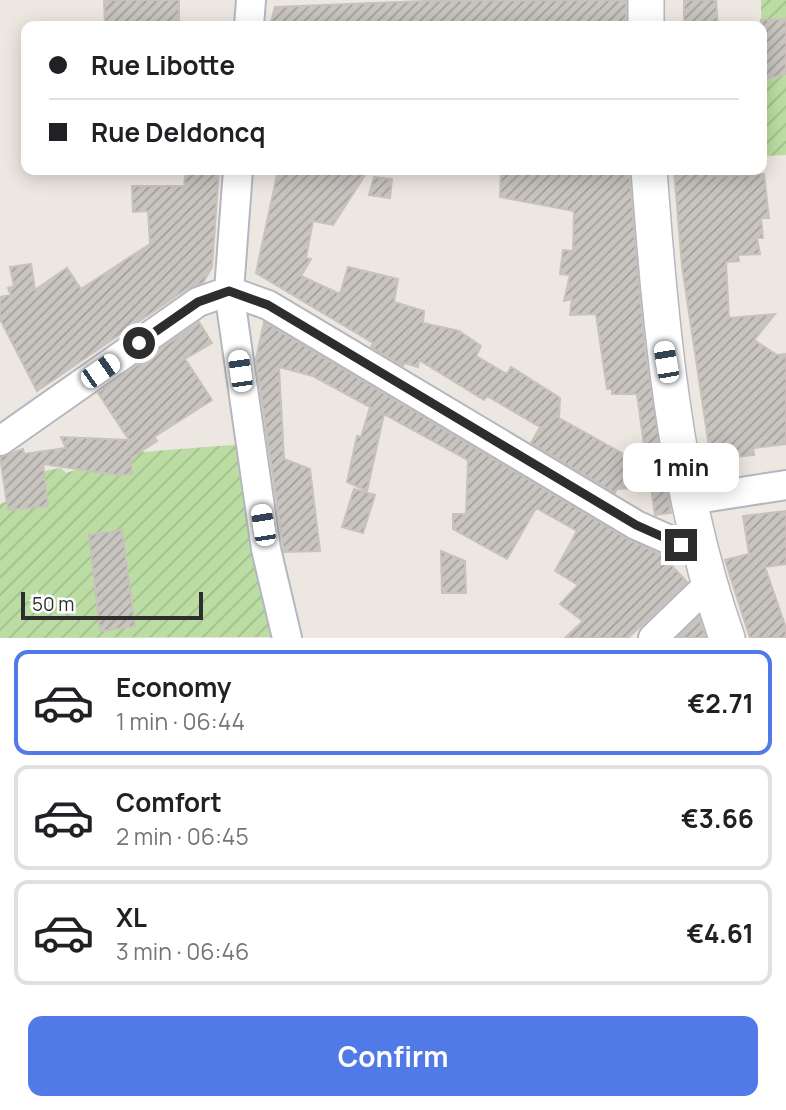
<!DOCTYPE html>
<meta charset="utf-8">
<style>
body{margin:0;font-family:Manrope,sans-serif;background:#f2f2f2;color:#202124;height:100vh;display:flex;flex-direction:column;font-size:26px;white-space:nowrap}
*{box-sizing:border-box;margin:0}
p{font-size:23px;color:#757577}
.icon{flex:none;width:38px;height:38px;fill:none;stroke:currentColor;stroke-width:2;stroke-linecap:round;stroke-linejoin:round}
.map{position:relative;height:638px;overflow:hidden}
.panel{display:flex;flex-direction:column;background:#fff;flex:1}
.panel>*{flex:none}
.guide{position:absolute;left:21px;top:21px;width:746px;height:154px;border-radius:14px;box-shadow:0 4px 18px #0003;display:grid;align-content:center;height:154px;padding:0 28px;background:#fff}
.scale{position:absolute;left:21px;bottom:18px;width:182px;box-sizing:border-box;padding-left:7px;border:4px solid #2d2d2d;border-top:0;font-size:19px;line-height:24px;white-space:nowrap;color:#2d2d2d;-webkit-text-stroke:5px #fff;paint-order:stroke}
.end{position:absolute;width:32px;height:32px;margin:-16px;border:9px solid #2d2d2d;background:#fff;box-shadow:0 0 0 4px #fff}
.from{border-radius:50%}
.bubble{position:absolute;height:49px;border-radius:14px;background:#fff;box-shadow:0 4px 18px #0003;font-size:23px;font-weight:700;line-height:49px;text-align:center}
.car{position:absolute;width:21px;height:42px;margin:-21px -10px;border-radius:9px;box-shadow:0 0 5px 2px #0007;background:linear-gradient(#fff 24%,#345 0 40%,#fff 0 76%,#345 0 86%,#fff 0)}
.guide b{display:flex;align-items:center;gap:24px;height:66px;font-size:26px}
.guide b+b{border-top:2px solid #e0e0e0}
.guide i{width:18px;height:18px;background:#202124}
ul{padding:12px 0 0;list-style:none}
li{display:flex;align-items:center;gap:21px;height:105px;margin:0 14px 10px;padding:0 14px;border:4px solid #e0e0e0;border-radius:14px}
li div{flex:1}
li b{display:block;font-size:26px}
li em{font-style:normal;font-weight:700}
li.active{border-color:#5279e8}
li>.icon{width:63px;height:63px;stroke-width:1.5}
.primary-button{display:flex;gap:14px;margin-top:auto;padding:14px 28px}
.primary-button a{flex:1;height:80px;border-radius:14px;background:#5279e8;color:#fff;font-size:28px;font-weight:700;line-height:80px;text-align:center}
.map>svg:first-child{display:block}
.garden{fill:url(#garden-furrows)}
.building{fill:url(#building-hatch);stroke:#c8c2ba;stroke-width:2}
.lines{fill:none;stroke-linecap:round;stroke-linejoin:round}
.minor-casing{stroke:#b4b7bf;stroke-width:32}
.tertiary-casing{stroke:#b4b7bf;stroke-width:38}
.minor{stroke:#fff;stroke-width:28}
.tertiary{stroke:#fff;stroke-width:35}
.route{stroke:#2d2d2d;stroke-width:9}
</style>
<div class="map">
<svg width="786" height="638" viewBox="0 0 786 638">
<defs>
<pattern id="garden-furrows" width="10" height="10" patternUnits="userSpaceOnUse" patternTransform="scale(1.75)"><rect width="10" height="10" fill="#bbdda3"/><path d="M-1 1l2-2M0 10L10 0M9 11l2-2" fill="none" stroke="#a1be8d"/></pattern>
<pattern id="building-hatch" width="6" height="6" patternUnits="userSpaceOnUse" patternTransform="scale(1.75)"><rect width="6" height="6" fill="#c8c4c0"/><path d="M-1 1l2-2M0 6l6-6M5 7l2-2" fill="none" stroke="#a3a09c"/></pattern>
</defs>
<rect width="100%" height="100%" fill="#ede7e1"/>
<path class="garden" d="M761 0H786V155L763 156Z
M244 444 277 637 0 638V504L31 492 27 474 61 468 66 473 130 453Z"/>
<path class="building" d="M104 0H179V23L178 26H156V22L105 25Z
M626 0V26L442 23 443 26H270L275 7 425 1Z
M684 0H716L718 26H684Z
M786 19V74L761 80V20Z
M186 170H219L212 267 203 283 188 288 37 391 0 319V297L11 295 8 288 14 286 10 267 31 264 35 290 67 268 81 289 150 244 148 211 133 212 132 186H184Z
M278 170H332L365 175 333 225 313 221 306 258 311 259 301 276 340 294 348 267 398 279 394 302 424 311 423 323 459 331 481 346 476 356 507 374 511 367 560 398 559 418 647 467 637 394H612V389H607L596 314 570 315 572 299 564 301 570 275 560 274 563 250 573 251 574 211 500 197 501 170H629L645 350 671 513 655 515 651 487 617 489 615 493 531 443 540 427 487 396 484 400 419 360 418 367 404 363 403 366 371 347 373 343 256 273Z
M674 170H712V176L764 174 769 218H761L763 238H757L760 254 738 255 739 261 726 262 729 318 775 314 754 340 777 355 786 354V444L753 448 754 455 711 460 682 266Z
M374 177 392 179 390 198 369 195Z
M199 322 212 343 185 359 212 400 154 437 157 441 131 458 132 474 118 475 43 464 48 506 8 510 0 457 23 449 24 454 66 448 61 437 129 440 98 393Z
M264 322 628 539 662 555 687 582 628 638H565L583 621 560 604 578 585 555 571 577 531 536 508 507 559 453 529V514H466L468 460 384 414 367 491 347 482 357 436 361 437 370 407 313 376 279 367 284 459 310 469 320 551 284 552 256 359Z
M354 489 375 495 363 533 342 527Z
M786 511V564L765 567 786 628V638H750L725 560 749 554 743 516Z
M122 530 135 626 100 631 89 535Z
M441 551 465 561 466 593H442Z
M699 617 706 638H677Z"/>
<g class="lines">
<g class="minor-casing">
<path id="minor" d="M249 26 251 0
M238 170 229 291 266 549 287 638
M229 291 268 305 636 525 681 545 698 546
M0 441 198 302 229 291
M690 500 786 485
M653 638 708 585"/>
</g>
<g class="tertiary-casing">
<path id="tertiary" d="M646 0V26
M649 170C661 327 674 488 727 638"/>
</g>
<use href="#minor" class="minor"/>
<use href="#tertiary" class="tertiary"/>
</g>
<g class="lines">
<path class="route" d="M139 343 198 302 229 291 268 305 636 525 681 545"/>
</g>
</svg>
<div class="scale">50 m</div>
<i class="end from" style="left:139px;top:343px"></i>
<i class="end" style="left:681px;top:545px"></i>
<div class="bubble" style="left:623px;top:443px;width:116px">1 min</div>
<i class="car" style="left:666px;top:362px;rotate:350deg"></i>
<i class="car" style="left:100px;top:371px;rotate:55deg"></i>
<i class="car" style="left:240px;top:371px;rotate:352deg"></i>
<i class="car" style="left:263px;top:525px;rotate:351deg"></i>
<div class="guide">
<b><i class="from"></i>Rue Libotte</b>
<b><i></i>Rue Deldoncq</b>
</div>
</div>
<section class="panel">
<ul>
<li class="active"><svg class="icon" aria-label="car" viewBox="0 0 24 24"><path d="M5 17H2v-5l4-1 3-4h7l3 4 3 1v5h-3M9 17h6M6 11h13"/><circle cx="7" cy="17" r="2"/><circle cx="17" cy="17" r="2"/></svg><div><b>Economy</b><p>1 min · 06:44</p></div><em>€2.71</em></li>
<li><svg class="icon" aria-label="car" viewBox="0 0 24 24"><path d="M5 17H2v-5l4-1 3-4h7l3 4 3 1v5h-3M9 17h6M6 11h13"/><circle cx="7" cy="17" r="2"/><circle cx="17" cy="17" r="2"/></svg><div><b>Comfort</b><p>2 min · 06:45</p></div><em>€3.66</em></li>
<li><svg class="icon" aria-label="car" viewBox="0 0 24 24"><path d="M5 17H2v-5l4-1 3-4h7l3 4 3 1v5h-3M9 17h6M6 11h13"/><circle cx="7" cy="17" r="2"/><circle cx="17" cy="17" r="2"/></svg><div><b>XL</b><p>3 min · 06:46</p></div><em>€4.61</em></li>
</ul>
<div class="primary-button"><a>Confirm</a></div>
</section>
